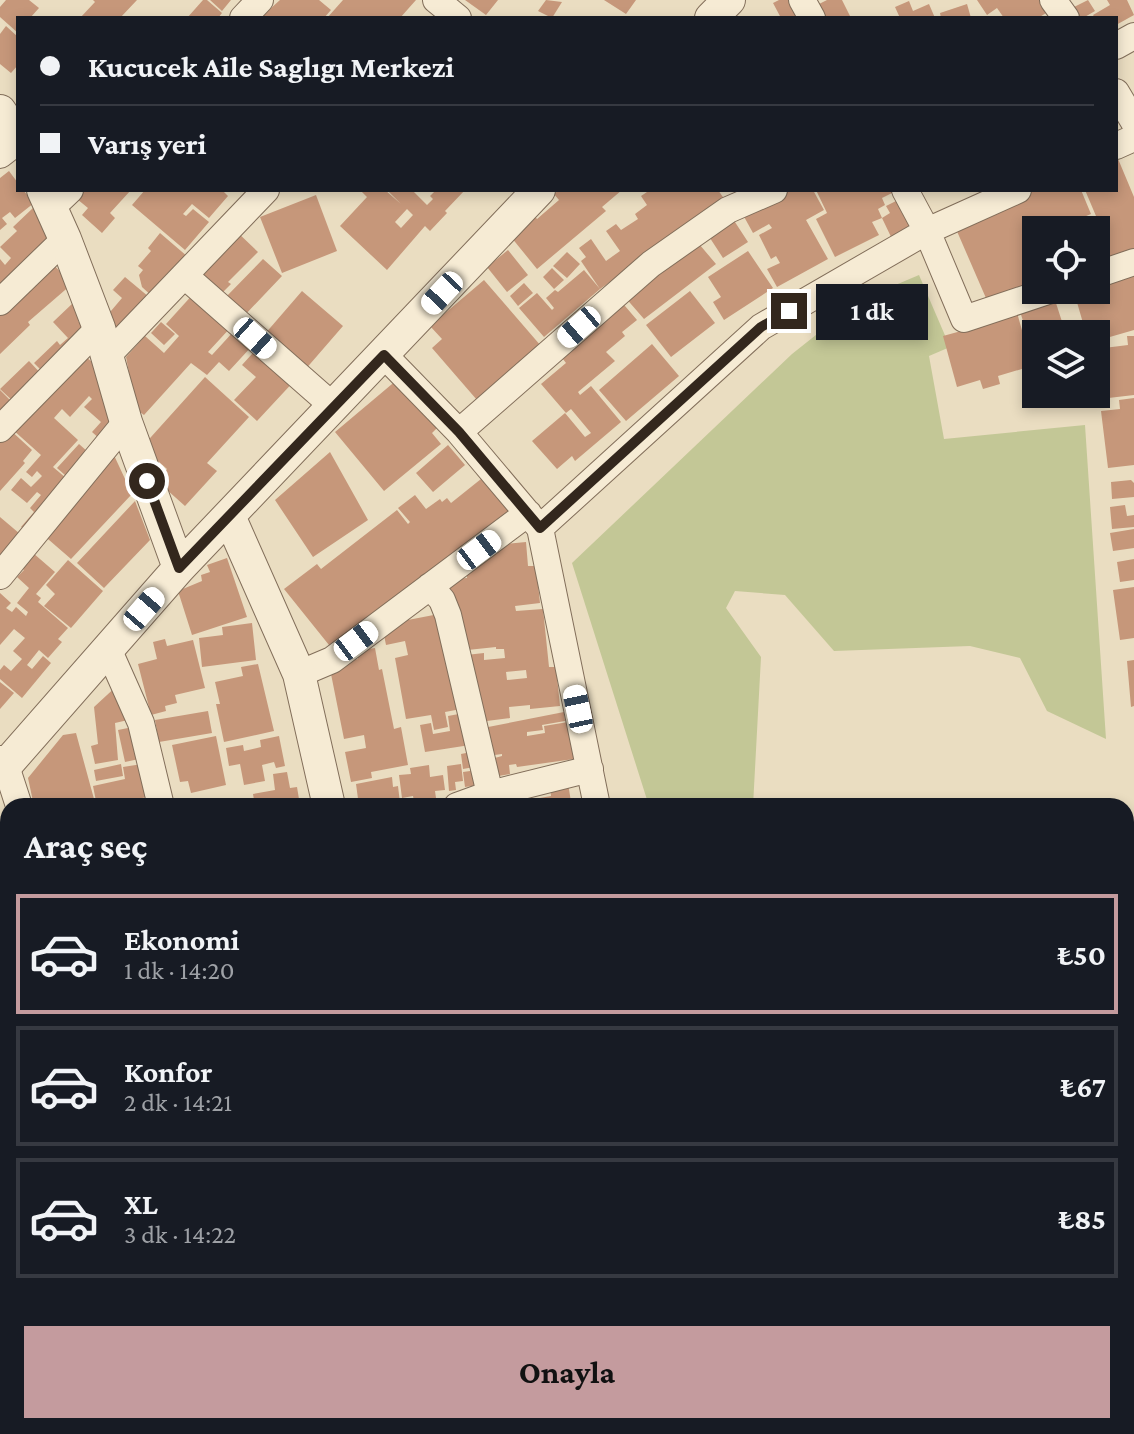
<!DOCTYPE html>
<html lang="tr">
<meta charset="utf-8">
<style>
body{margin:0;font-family:"Crimson Pro",serif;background:#242831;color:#f1f3f6;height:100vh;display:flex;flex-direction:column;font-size:30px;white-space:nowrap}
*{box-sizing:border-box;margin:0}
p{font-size:26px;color:#9ea1a6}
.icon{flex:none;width:44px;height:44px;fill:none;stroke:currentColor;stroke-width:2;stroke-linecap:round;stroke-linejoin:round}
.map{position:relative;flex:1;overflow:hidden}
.side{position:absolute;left:0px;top:798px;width:1134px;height:636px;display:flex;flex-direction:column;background:#171b24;border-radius:24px 24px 0 0;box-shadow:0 4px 12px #0003}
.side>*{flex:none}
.hud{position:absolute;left:16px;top:16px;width:1102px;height:176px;border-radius:0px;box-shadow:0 4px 12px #0003;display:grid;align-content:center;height:176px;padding:0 24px;background:#171b24}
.tools{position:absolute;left:1022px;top:216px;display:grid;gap:16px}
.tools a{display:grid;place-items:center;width:88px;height:88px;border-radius:0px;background:#171b24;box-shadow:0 4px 12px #0003;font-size:40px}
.end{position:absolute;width:36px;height:36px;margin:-18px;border:10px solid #33271d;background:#fff;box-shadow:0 0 0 4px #fff}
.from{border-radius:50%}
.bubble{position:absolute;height:56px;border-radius:0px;background:#171b24;box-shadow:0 4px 12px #0003;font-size:26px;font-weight:700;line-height:56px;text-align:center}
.car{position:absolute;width:24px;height:48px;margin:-24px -12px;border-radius:10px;box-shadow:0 0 6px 2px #0007;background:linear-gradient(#fff 24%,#345 0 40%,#fff 0 76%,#345 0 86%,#fff 0)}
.hud b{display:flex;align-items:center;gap:28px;height:76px;font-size:30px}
.hud b+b{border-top:2px solid #363941}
.hud i{width:20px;height:20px;background:#f1f3f6}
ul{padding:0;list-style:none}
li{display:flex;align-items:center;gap:24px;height:120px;margin:0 16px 12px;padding:0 8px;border:4px solid #363941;border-radius:0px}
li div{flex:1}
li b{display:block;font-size:30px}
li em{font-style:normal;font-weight:700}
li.on{border-color:#c49b9e}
li>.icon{width:72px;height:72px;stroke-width:1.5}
h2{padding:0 24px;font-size:36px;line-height:96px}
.button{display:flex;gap:16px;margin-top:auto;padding:16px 24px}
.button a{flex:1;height:92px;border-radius:0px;background:#c49b9e;color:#111;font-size:32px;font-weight:700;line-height:92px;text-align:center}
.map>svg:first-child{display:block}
.green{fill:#c3c796}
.building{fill:#c6977a;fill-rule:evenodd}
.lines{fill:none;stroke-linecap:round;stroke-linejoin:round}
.minor-casing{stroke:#826e5a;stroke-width:28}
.tertiary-casing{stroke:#826e5a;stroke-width:34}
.secondary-casing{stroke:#64503e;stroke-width:40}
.minor{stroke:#f6ebd4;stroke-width:26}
.tertiary{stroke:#f6ebd4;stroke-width:32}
.secondary{stroke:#f6ebd4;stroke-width:38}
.route{stroke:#33271d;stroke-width:10}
</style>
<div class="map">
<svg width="1134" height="1434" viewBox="0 0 1134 1434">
<rect width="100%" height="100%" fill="#eaddc1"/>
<path class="green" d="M919 275 950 347 929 356 944 439 1085 425 1106 739 1047 711 1020 658 970 646 834 651 785 595 735 591 726 608 761 657 753 806H649L572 563 792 354 860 300Z
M1126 821 1134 828V893L1126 892Z"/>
<path class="building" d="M6 0H29L39 8 30 18H18V33L0 17V7Z
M93 0H137L120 18H80L95 2Z
M203 0H207L222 13 218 18H187Z
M210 0H231L222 11Z
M280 0H319L331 10 324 18H260Z
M343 0H416L400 18H327Z
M465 0H498L486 15Z
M546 0 562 2 552 18 538 11Z
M604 0H636L626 14Z
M779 0H797L806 18H781L773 3Z
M827 0H842L850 16 824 18 817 5Z
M977 0H1044L1051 10 1038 18H1004L997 8 987 15Z
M1088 0 1095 11 1083 18H1075L1070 9Z
M1107 0H1127L1134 15 1116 25V18H1095L1093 15 1110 5Z
M909 1 913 11 929 4 935 18H900L895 7Z
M967 4 971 18H941L940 13Z
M6 26 18 37V65L11 73 0 64V34Z
M1116 154 1134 197V252L1096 268V230H1064L1096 216 1085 190H1116Z
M9 171 18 183V190H23L34 203 15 218 10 212 2 218 7 224 0 230V178Z
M84 190H131L110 213 115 218 102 233 82 215 88 208 77 199Z
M145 190H222L228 196 209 218 192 204 183 214 186 216 193 209 209 222 185 250 132 205Z
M360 190H385L401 204 387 190H412L427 205 433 199 430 196 436 190H465L445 211 447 213 430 231 425 226 387 270 340 226 367 197ZM407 209 413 215 401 228 395 222Z
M559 190H622L602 207 606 211 537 269 507 232 531 212 537 219 559 200 554 194Z
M650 190H718L725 200 600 289 581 261 586 257 579 248 591 239 606 261 620 251 606 231 616 224 621 230 638 219 635 214 647 205 641 196Z
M783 190H813L824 210 806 220 828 259 777 287 767 269 780 263 776 256 771 259 759 235 772 228 769 224 753 233 742 213Z
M816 190H898L882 198 885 205 878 209 882 218 872 222 879 235 835 257 816 219 827 213Z
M1035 190H1081L1091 214 1053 230H1036V265L1024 270 1031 287 989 305 956 229 1030 198 1027 193Z
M316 195 337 251 282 273 260 217Z
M900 199 915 230 893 241 882 218 890 213 886 206Z
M33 208 55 243 0 296V259L5 265 11 258 0 247 17 231 13 227Z
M733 219 748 242 723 258 708 235Z
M235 230 258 252 228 282 231 284 218 297 193 274Z
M160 233 188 257 154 298 142 287 139 275 143 270 138 266 151 251 148 248Z
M694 238 716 264 644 319 624 296Z
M508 250 528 275 507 292 487 267Z
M748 251 773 288 724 320 713 302 721 297 708 277Z
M567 252 580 264 567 278 553 266Z
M263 259 282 276 243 317 224 299Z
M50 261 72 284 28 322 30 325 0 354V308Z
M552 268 564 280 554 289 543 277Z
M584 270 600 289 544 337 519 308 537 293 552 310 554 308 546 298 555 290 558 292Z
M1134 275V330L1096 341V334H1074L1071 326 1083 323 1074 292 1096 290V286Z
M125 277 149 297 123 333 105 318 122 298 113 290Z
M484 280 541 346 477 400 432 348 442 339 430 326Z
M524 283 533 293 518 306 510 296Z
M302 291 343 326 304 371 264 335Z
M690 291 715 323 671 357 646 325Z
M195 292 232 326 208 352 212 355 234 331 252 346 229 371 219 362 207 375 191 363 144 415 136 409 126 357 145 336 164 353 179 336 166 324Z
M619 299 637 320 622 332 625 336 606 352 615 361 578 392 580 395 591 386 621 422 575 461 572 456 557 469 532 441 565 413 585 437 591 433 571 409 566 413 541 384 566 363 557 351Z
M1055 300 1066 334H1036L1035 362 1020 311Z
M73 303 84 315 78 321 90 332 48 377 34 363 57 341 60 345 68 338 53 322Z
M1016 309 1032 366 998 376 1000 384 983 389 980 380 957 387 943 336 983 325Z
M161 322 175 334 164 345 151 333Z
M1127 336H1134V395L1100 399 1096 349 1128 345Z
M652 344 679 376 626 421 599 390Z
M260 345 297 378 257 421 234 400 256 377 242 365Z
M86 357 97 366 94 370 100 375 108 418 115 425 101 440 92 432 101 422 84 407 92 399 89 396 70 417 62 409 54 418 78 440 53 467 66 478 30 534 21 527 34 512 30 508 41 495 37 492 27 503 11 490 21 478 31 487 42 476 37 471 32 477 26 472 41 455 12 429Z
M29 361 45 378 17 405 0 389Z
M205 377 249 417 207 463 217 471 185 506 157 481 167 469 142 447Z
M398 379 438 427 432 433 441 444 384 491 335 432Z
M0 390 17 407 0 424Z
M1134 398V465L1108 468 1101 411 1120 409 1119 400Z
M8 428 32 450 23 461 25 463 0 491V437Z
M79 444 88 452 66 476 57 468Z
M448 445 465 465 433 492 416 473Z
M112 451 132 494 71 559 41 533Z
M330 452 368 520 313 557 275 500Z
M486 475 513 509 333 650 284 589 317 564 321 569 397 510 408 524 410 522 398 508 415 495 426 509 440 499 442 502 447 498 451 503Z
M1131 480 1134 483V497L1112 499 1111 482Z
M135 501 150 540 104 588 77 563Z
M1125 505 1127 516 1134 515V527L1112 529 1110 507Z
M0 517 26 539 0 556Z
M1134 529V548L1113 551 1110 533Z
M526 542 528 566H536L540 603 515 606 516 611 543 609 549 667H556L560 706 530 709V705L509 707 510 718 479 722 466 655 484 653V660L505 658 504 649H496V647L458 651 445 580 467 578 466 563 487 561 485 546ZM526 670 527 678 507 680 506 672Z
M33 553 55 572 36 594 41 598 38 602 68 628 58 639 62 642 48 658 39 650 27 665 32 669 43 656 51 663 22 698 0 679V670L4 665 11 671 22 659 13 651 25 638 14 629 0 645V593L11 603 6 608 12 612 16 607 26 616 28 612 17 603 29 588 17 577 24 570 20 567Z
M227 558 247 617 192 635 178 591 202 581 201 575 210 572 207 565Z
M1134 559V580L1120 582 1117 562Z
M68 560 103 591 71 628 44 606 55 594 46 585Z
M1134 587V638L1120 640 1113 590Z
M444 613 461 709 445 712 448 727 434 730 431 715 406 719 395 658 408 655 405 641 386 645 382 625Z
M252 623 256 660 202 667 199 638 223 635 222 627Z
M165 639 167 646 193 640 205 688 175 695 177 703 165 706 166 711 151 715 138 664 157 659 153 642Z
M375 648 379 670 382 669 394 729 401 727 408 765 371 772 372 778 351 782 345 752 366 748 364 735 344 739 330 669 348 665 347 661 358 659 356 651Z
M1134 660V706L1131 707 1127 661Z
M258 664 274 731 224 742 216 704H220L215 682 243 676 241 667Z
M0 682 14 693 0 709Z
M120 683 128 720 115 723 118 760 95 764 91 746 98 744 94 707Z
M208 711 212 733 159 742 155 720Z
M564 712 565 721 542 725 543 730 527 732V736L545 733 544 726 568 722 574 759 517 767 516 764 509 765 510 774 493 777 491 759 502 756V754L487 756 483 728Z
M464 713 470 745 425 752 420 725 431 723 433 734 450 731 448 716Z
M133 727 139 759 125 762 118 730Z
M76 733 94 799 78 801 79 806H34L28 778 63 735Z
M216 736 226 785 191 793 188 781 180 782 172 745Z
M279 736 285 766 276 768 274 762 262 765 265 781 244 785 240 764 229 766 226 748 243 745 244 751 261 747 260 740Z
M471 752 474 767 463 769 461 754Z
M121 764 123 776 96 781 94 770Z
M142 764 148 797 97 806 93 786 125 779 123 767Z
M461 764 463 781 455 782 456 790 449 791 447 766Z
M429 765 430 777 443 775 445 790 435 791 436 798 414 801 413 796 402 798 399 775 411 774 410 768Z
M477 770 479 785 465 787 463 772Z
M287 772 290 788 297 787 300 805 255 806 253 794 275 790 273 774Z
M392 777 393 787 398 786 400 803 388 806 387 800 382 801V806H359L356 784Z
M568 783 571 802 553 806H496L551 796 550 785Z
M233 798 235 806H207V805Z
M8 824V884L0 887V827Z
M8 901V938L3 939 0 903Z
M1134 930 1133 968 1126 969V931Z
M8 945V976L4 977 0 946Z
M0 980 8 1014 0 1016Z
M1134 983V1012L1126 1013V984Z
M8 1039V1095L0 1096V1041Z
M1134 1066V1126H1132L1131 1118 1126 1119V1067Z
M8 1115V1131L0 1133V1117Z
M2 1146 6 1174 0 1176V1147Z
M8 1181V1216L0 1218V1183Z
M1132 1190 1134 1220 1126 1221V1191Z
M193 1426H243L244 1434H195Z
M385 1426H438L430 1434H383L380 1431Z
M576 1426H627L631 1434H562Z"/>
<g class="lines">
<g class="minor-casing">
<path id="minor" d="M436 0 458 18
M802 0 812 18
M1053 0 1066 18
M243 18 260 0
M1116 46 1134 36
M1116 92 1134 122
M1116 146 1134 138
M0 155 18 141
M905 190 927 231 964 319 1051 290
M51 208 70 190
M1096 275 1134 262
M185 276 333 406
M0 302 65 239
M384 355 459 432 540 528 597 806
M107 356 266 190
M0 429 99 328
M459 432 651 264 728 210 774 190
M540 528 761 327 927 231 1018 190
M0 576 126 422
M430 586 442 600 448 615 490 794
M109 651 141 723 161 806
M299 674 332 660 528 513
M0 759 6 766 19 806
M457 806 490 794 590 769
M1126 907 1134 908
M1126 1137 1134 1138
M1126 1263 1134 1259
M167 1426 169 1434
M366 1426 373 1434
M774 1426 780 1434
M460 1434 462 1426"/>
</g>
<g class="tertiary-casing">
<path id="tertiary" d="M711 18 729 0
M0 111 18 138
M43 190 65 239 99 328 126 422 179 568
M229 516 299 674 329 806
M0 772 179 568 539 190
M314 1434 325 1426"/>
</g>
<g class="secondary-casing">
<path id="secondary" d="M1126 1299 1134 1296
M1126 1340 1134 1336
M852 1434 867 1426
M940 1434 955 1426"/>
</g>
<use href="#minor" class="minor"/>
<use href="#tertiary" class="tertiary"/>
<use href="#secondary" class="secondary"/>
</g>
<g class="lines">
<path class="route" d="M147 481 179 568 384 355 459 432 540 528 761 327 789 311"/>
</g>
</svg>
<div class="tools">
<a><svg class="icon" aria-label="locate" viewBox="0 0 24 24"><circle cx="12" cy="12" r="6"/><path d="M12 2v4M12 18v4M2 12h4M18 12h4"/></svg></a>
<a><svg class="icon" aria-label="layers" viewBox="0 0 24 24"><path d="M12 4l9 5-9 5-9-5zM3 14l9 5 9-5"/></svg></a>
</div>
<i class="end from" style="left:147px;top:481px"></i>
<i class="end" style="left:789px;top:311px"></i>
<div class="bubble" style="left:816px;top:284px;width:112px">1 dk</div>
<i class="car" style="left:442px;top:293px;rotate:223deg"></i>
<i class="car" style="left:579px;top:327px;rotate:229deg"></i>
<i class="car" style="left:255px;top:338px;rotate:132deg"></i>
<i class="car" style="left:479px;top:550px;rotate:53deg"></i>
<i class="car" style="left:144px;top:609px;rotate:41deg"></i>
<i class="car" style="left:356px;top:641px;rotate:53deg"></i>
<i class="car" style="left:578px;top:709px;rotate:348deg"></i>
<div class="hud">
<b><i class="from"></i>Kucucek Aile Saglıgı Merkezi</b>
<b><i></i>Varış yeri</b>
</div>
<section class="side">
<h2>Araç seç</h2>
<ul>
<li class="on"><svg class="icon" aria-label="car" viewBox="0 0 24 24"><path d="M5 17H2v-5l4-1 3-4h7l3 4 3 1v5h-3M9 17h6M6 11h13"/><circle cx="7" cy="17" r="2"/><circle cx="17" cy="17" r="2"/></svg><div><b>Ekonomi</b><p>1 dk · 14:20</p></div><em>₺50</em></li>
<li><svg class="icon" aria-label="car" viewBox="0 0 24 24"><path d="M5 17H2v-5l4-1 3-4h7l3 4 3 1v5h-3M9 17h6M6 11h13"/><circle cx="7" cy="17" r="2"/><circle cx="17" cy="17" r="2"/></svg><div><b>Konfor</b><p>2 dk · 14:21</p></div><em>₺67</em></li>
<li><svg class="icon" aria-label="car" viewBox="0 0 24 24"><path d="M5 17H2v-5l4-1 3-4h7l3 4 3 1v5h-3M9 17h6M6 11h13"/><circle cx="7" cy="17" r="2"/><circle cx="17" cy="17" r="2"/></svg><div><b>XL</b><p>3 dk · 14:22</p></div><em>₺85</em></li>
</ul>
<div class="button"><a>Onayla</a></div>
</section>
</div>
